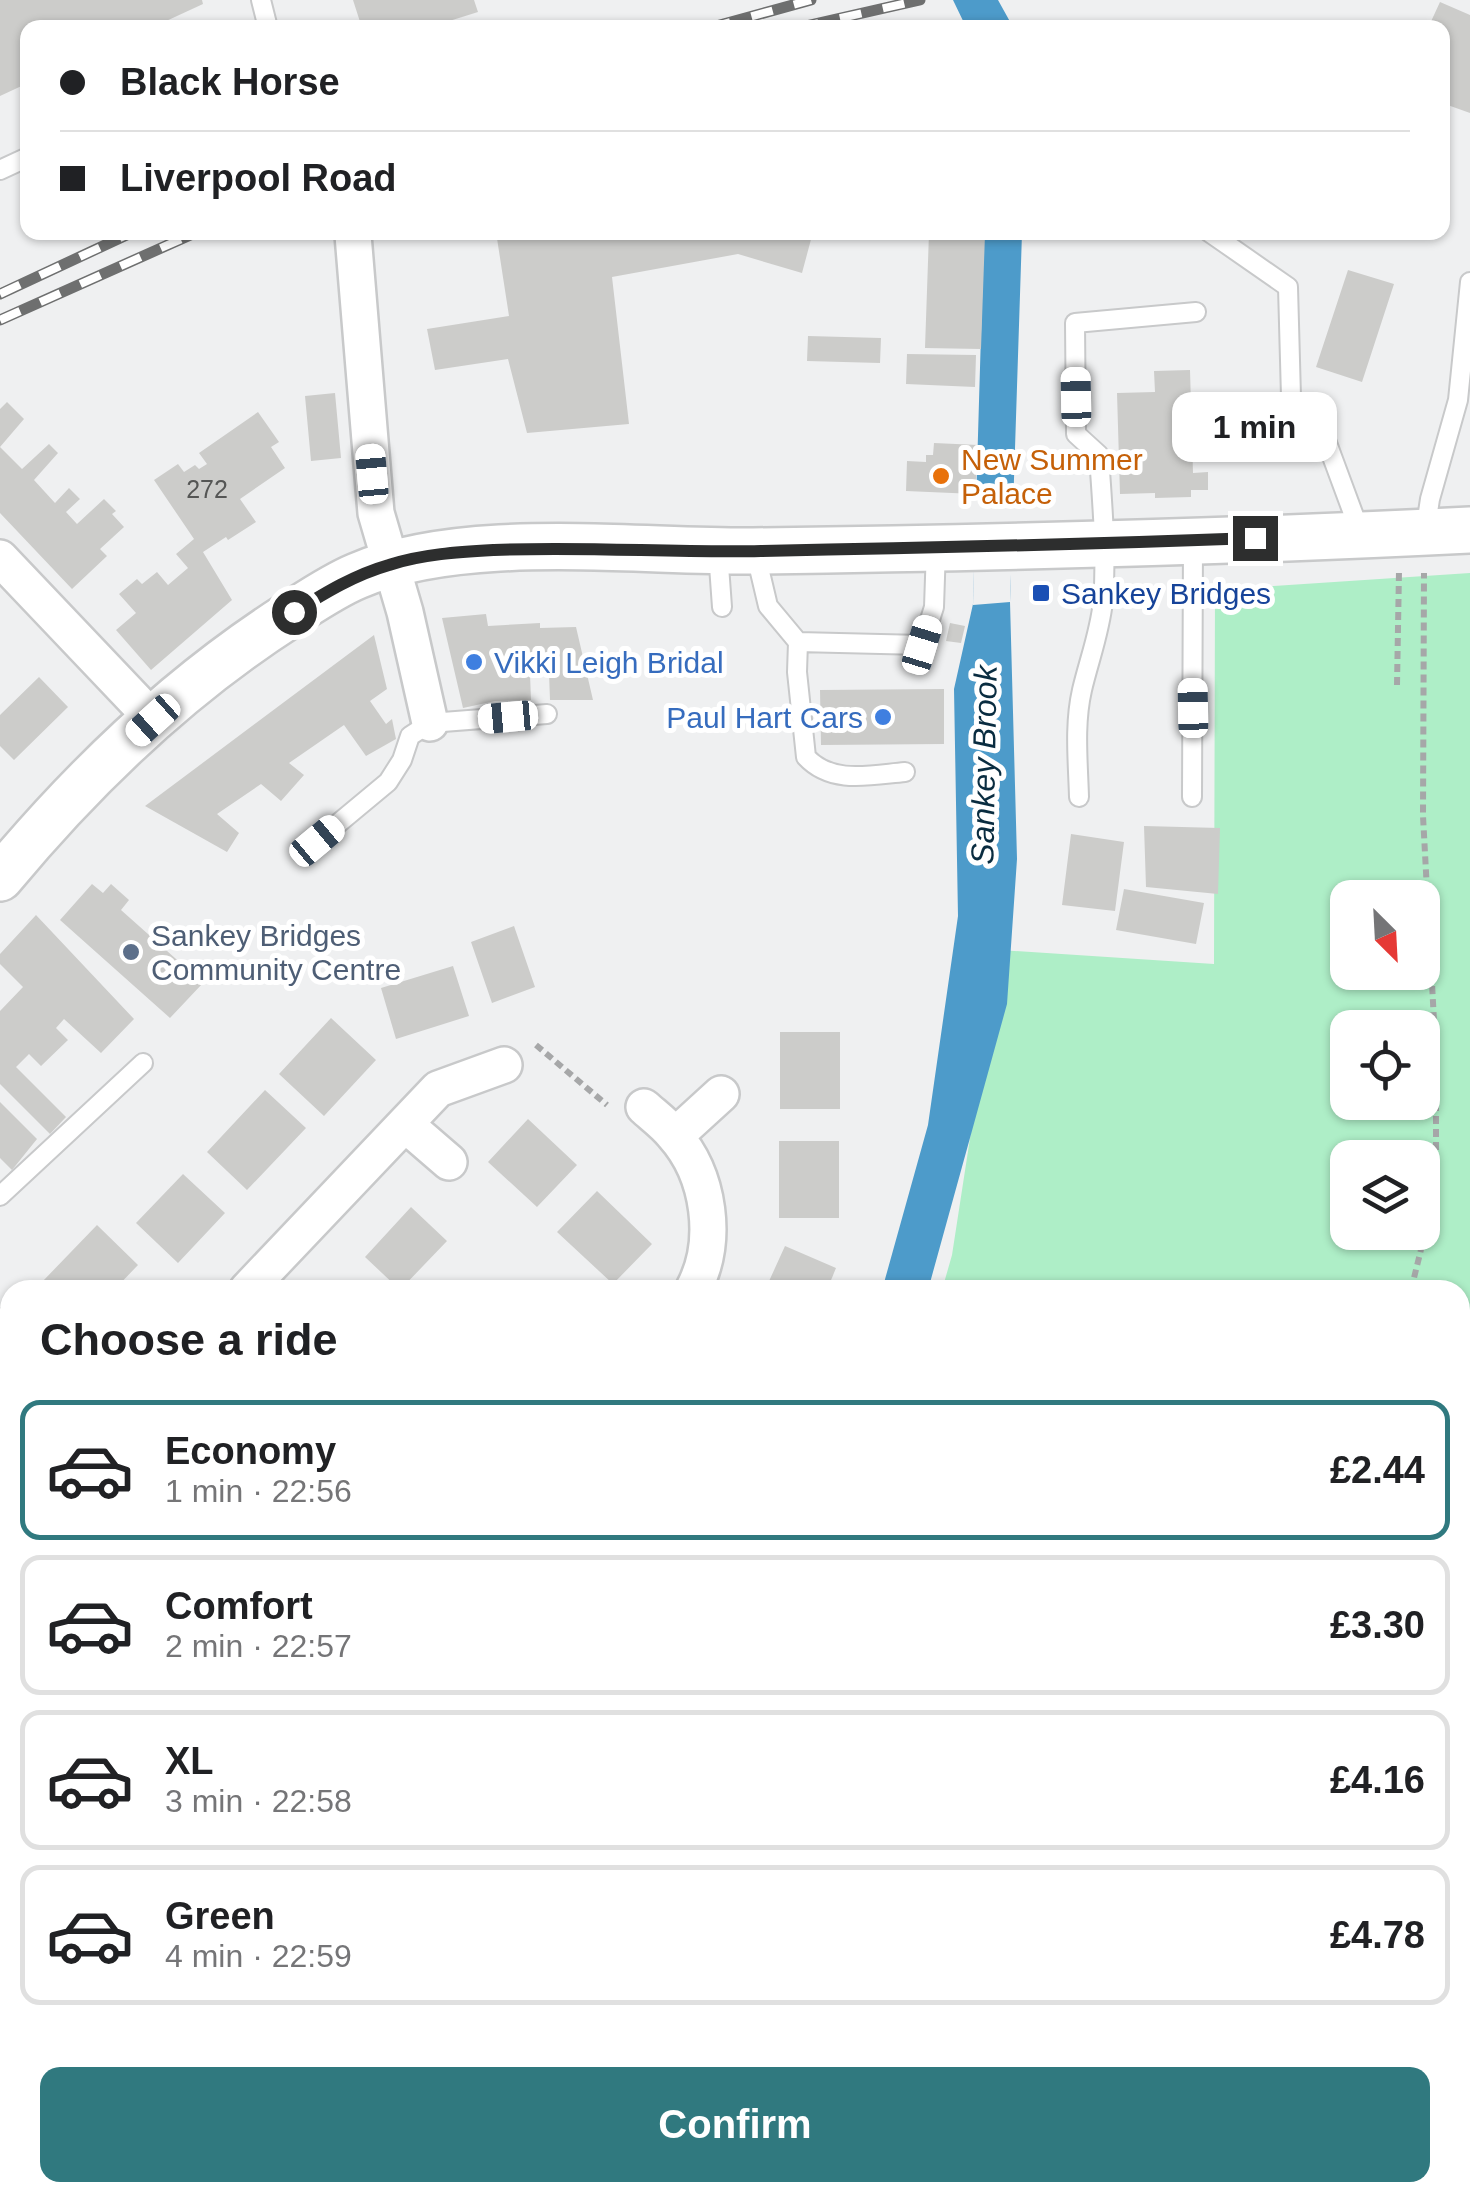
<!DOCTYPE html>
<meta charset="utf-8">
<style>
body{margin:0;font-family:Arial,sans-serif;background:#f2f2f2;color:#202124;height:100vh;display:flex;flex-direction:column;font-size:38px;white-space:nowrap}
*{box-sizing:border-box;margin:0}
p{font-size:32px;color:#757577}
.icon{flex:none;width:55px;height:55px;fill:none;stroke:currentColor;stroke-width:2;stroke-linecap:round;stroke-linejoin:round}
.map{position:relative;flex:1;overflow:hidden}
.side{position:absolute;left:0px;top:1280px;width:1470px;height:922px;display:flex;flex-direction:column;background:#fff;border-radius:30px 30px 0 0;box-shadow:0 2px 8px #0004}
.side>*{flex:none}
.top-card{position:absolute;left:20px;top:20px;width:1430px;height:220px;border-radius:20px;box-shadow:0 2px 8px #0004;display:grid;align-content:center;height:220px;padding:0 40px;background:#fff}
.needle{width:65px;rotate:156deg}
.tools{position:absolute;left:1330px;top:880px;display:grid;gap:20px}
.tools a{display:grid;place-items:center;width:110px;height:110px;border-radius:20px;background:#fff;box-shadow:0 2px 8px #0004;font-size:50px}
.end{position:absolute;width:45px;height:45px;margin:-22px;border:12px solid #2d2e2e;background:#fff;box-shadow:0 0 0 5px #fff}
.from{border-radius:50%}
.bubble{position:absolute;height:70px;border-radius:20px;background:#fff;box-shadow:0 2px 8px #0004;font-size:32px;font-weight:600;line-height:70px;text-align:center}
.car{position:absolute;width:30px;height:60px;margin:-30px -15px;border-radius:12px;box-shadow:0 0 8px 2px #0007;background:linear-gradient(#fff 24%,#345 0 40%,#fff 0 76%,#345 0 86%,#fff 0)}
.top-card b{display:flex;align-items:center;gap:35px;height:95px;font-size:38px}
.top-card b+b{border-top:2px solid #e0e0e0}
.top-card i{width:25px;height:25px;background:#202124}
ul{padding:0;list-style:none}
li{display:flex;align-items:center;gap:30px;height:140px;margin:0 20px 15px;padding:0 20px;border:5px solid #e0e0e0;border-radius:20px}
li div{flex:1}
li b{display:block;font-size:38px}
li em{font-style:normal;font-weight:600}
li.current{border-color:#30797f}
li>.icon{width:90px;height:90px;stroke-width:1.5}
h2{padding:0 40px;font-size:45px;line-height:120px}
.cta{display:flex;gap:20px;margin-top:auto;padding:20px 40px}
.cta a{flex:1;height:115px;border-radius:20px;background:#30797f;color:#fff;font-size:40px;font-weight:600;line-height:115px;text-align:center}
.map>svg:first-child{display:block}
.green{fill:#aeeec7;fill-rule:evenodd}
.water{fill:#4d9bca}
.pier{fill:#eff0f1}
.building{fill:#ccccca}
.lines{fill:none;stroke-linecap:round;stroke-linejoin:round}
.service-casing{stroke:#c8c9ca;stroke-width:22}
.minor-casing{stroke:#c8c9ca;stroke-width:40}
.tertiary-casing{stroke:#c8c9ca;stroke-width:50}
.path{stroke:#a6a7a8;stroke-width:6;stroke-dasharray:8 5;stroke-linecap:butt}
.service{stroke:#fff;stroke-width:18}
.minor{stroke:#fff;stroke-width:35}
.tertiary{stroke:#fff;stroke-width:45}
.rail-casing{stroke:#6e6f6f;stroke-width:11}
.rail{stroke:#fff;stroke-width:8;stroke-dasharray:22;stroke-linecap:butt}
.route{stroke:#2d2e2e;stroke-width:12}
.food-dot{fill:#e8710a;stroke:#fff;stroke-width:4}
.transit-dot{fill:#1a4fb4;stroke:#fff;stroke-width:4}
.shop-dot{fill:#3f7fe0;stroke:#fff;stroke-width:4}
.service-dot{fill:#5c6f8a;stroke:#fff;stroke-width:4}
.labels{text-anchor:middle;dominant-baseline:central;stroke-width:10;stroke-linejoin:round;paint-order:stroke}
.number-label{font-size:25px;fill:#555655}
.food-label{font-size:30px;fill:#c56008;stroke:#fff;text-anchor:start}
.transit-label{font-size:30px;fill:#164399;stroke:#fff;text-anchor:start}
.shop-label{font-size:30px;fill:#366cbe;stroke:#fff;text-anchor:start}
.service-label{font-size:30px;fill:#4e5e75;stroke:#fff;text-anchor:start}
.water-label{font-size:32px;font-style:italic;fill:#092c40;stroke:#fff}
</style>
<div class="map">
<svg width="1470" height="2201" viewBox="0 0 1470 2201">
<rect width="100%" height="100%" fill="#eff0f1"/>
<path class="green" d="M1470 573V2087L1460 2108V1290H942L952 1255 999 950 1214 964 1215 590ZM1348 898H1422V972H1348ZM1348 1028H1422V1102H1348ZM1348 1158H1422V1232H1348Z
M134 2192 1419 2193 1415 2201H120Z"/>
<path class="water" d="M953 0H998L1013 27H966Z
M984 233H1022L1010 602 1017 859 1007 1004 928 1290H882L928 1125 958 916 954 689 973 604Z
M1470 1381V1694L1460 1727V1431Z
M851 2193V2192L982 2193 973 2201H841Z"/>
<path class="pier" d="M975 494H1014L1010 602 973 605Z"/>
<path class="building" d="M0 0H202L203 4 151 28H28V83L0 96Z
M353 0H474L478 12 427 28H362Z
M1440 2 1470 15V113L1442 103V28H1428Z
M496 232H813L802 273 738 254 612 277 629 424 527 433 508 359 435 370 427 329 509 316Z
M929 233 985 234 981 349 925 348Z
M1348 270 1394 284 1362 382 1316 367Z
M808 336 881 338 880 363 807 361Z
M907 354 976 355 975 387 906 384Z
M1190 370 1193 473 1208 472V490H1191V497L1155 498V493L1120 494 1117 393 1155 392 1154 371Z
M335 393 341 458 311 461 305 396Z
M7 402 24 419 0 447 22 469 49 444 58 453 34 480 55 503 69 488 80 499 66 512 77 524 104 499 116 511 112 514 124 527 100 549 107 556 72 589 0 513V409Z
M258 412 279 442 271 447 285 468 240 499 256 522 228 540 226 537 203 552 232 600 151 670 116 630 136 613 119 594 137 579 142 584 157 572 168 585 188 568 176 554 194 539 154 480 178 464 184 472 195 465 199 469 207 464 199 453Z
M934 443 978 445 975 494 906 491 907 461 926 462V455H933Z
M486 614 488 626 540 623V628L576 627 593 700H550L549 673 530 674 531 700 495 701 463 708 442 618Z
M950 623 965 626 961 643 946 641Z
M374 635 387 689 370 701 386 724 392 719 396 739 366 756 344 725 289 763 304 775 281 801 261 784 217 814 239 833 227 852 145 806Z
M39 677 68 707 14 760 0 746V715Z
M944 689V744L821 745 820 690Z
M1144 826 1220 828 1218 894 1146 887Z
M1071 834 1124 842 1115 911 1062 905Z
M92 884 103 893 111 884 129 900 121 910 203 983 170 1018 60 920Z
M1124 889 1204 903 1196 944 1116 930Z
M36 915 134 1019 101 1053 64 1019 56 1028 68 1040 41 1066 29 1054 16 1067 66 1117 50 1134 0 1084V1011L23 987 0 964V954Z
M514 926 535 987 492 1003 471 942Z
M453 966 469 1016 396 1039 381 988Z
M331 1018 376 1060 324 1116 279 1074Z
M780 1032H840V1109H780Z
M265 1090 306 1128 247 1190 207 1152Z
M0 1102 37 1139 12 1170 0 1158Z
M528 1119 577 1165 537 1207 488 1162Z
M779 1141H839V1218H779Z
M183 1174 225 1213 178 1263 136 1223Z
M597 1191 652 1244 613 1284 557 1232Z
M411 1207 447 1241 400 1290 365 1257Z
M97 1225 138 1265 114 1290H50L42 1282Z
M785 1246 836 1268 827 1290H765Z
M10 1511V1567L0 1576V1520Z
M10 1635V1694L0 1683V1644Z
M0 1856 10 1867V1912L2 1919Z"/>
<g class="lines">
<g class="service-casing">
<path id="service" d="M261 0 268 28
M0 170 28 157
M1209 232 1288 287 1291 397 1320 424 1360 532
M1425 532 1430 499 1458 400 1470 282
M755 551 768 606 798 642 797 672 806 757C832 785 871 775 905 772
M718 552 722 607
M798 642 922 645 934 607 936 548
M1079 797C1078 761 1074 725 1082 690 1089 660 1100 632 1103 601 1107 552 1102 504 1099 455L1076 434 1075 323 1196 312
M1192 797 1193 541
M317 841 388 782 402 760 410 736 430 723 547 714
M0 1196 143 1063"/>
</g>
<g class="minor-casing">
<path id="minor" d="M353 235 376 513 405 612 430 723
M0 558 153 719
M644 1107C654 1116 665 1124 673 1134 710 1175 719 1242 693 1290
M405 1124 449 1162
M675 1136 721 1094
M247 1290 438 1089 504 1065
M0 1327 10 1338
M0 1440 10 1431
M0 1768 10 1779"/>
</g>
<g class="tertiary-casing">
<path id="tertiary" d="M0 878C83 778 179 686 288 616 310 602 333 586 357 576 464 530 635 552 753 551 992 548 1231 542 1470 530"/>
</g>
<path class="path" d="M1397 685 1399 571
M536 1045 607 1105
M1411 1290 1436 1189V1058L1423 816 1424 573
M0 1607 10 1598
M1460 1934 1470 1919
M530 2201 539 2192
M1292 2201 1300 2192"/>
<use href="#service" class="service"/>
<use href="#minor" class="minor"/>
<use href="#tertiary" class="tertiary"/>
<g class="rail-casing">
<path id="rail" d="M709 28 811 0
M797 28 920 0
M0 294 133 232
M0 320 197 232"/>
</g>
<use href="#rail" class="rail"/>
</g>
<g class="lines">
<path class="route" d="M294 612C325 593 354 575 389 565 423 554 459 552 494 550 583 546 672 553 761 551 926 548 1090 544 1255 538"/>
</g>
<circle class="food-dot" cx="941" cy="476" r="10"/>
<rect class="transit-dot" x="1031" y="583" width="20" height="20" rx="5"/>
<g class="shop-dot">
<circle cx="474" cy="662" r="10"/>
<circle cx="883" cy="717" r="10"/>
</g>
<circle class="service-dot" cx="131" cy="952" r="10"/>
<g class="labels">
<g class="number-label">
<text x="207" y="489">272</text>
</g>
<g class="food-label">
<text x="961" y="459">New Summer<tspan x="961" dy="34">Palace</tspan></text>
</g>
<g class="transit-label">
<text x="1061" y="593">Sankey Bridges</text>
</g>
<g class="shop-label">
<text x="494" y="662">Vikki Leigh Bridal</text>
<text x="863" y="717" text-anchor="end">Paul Hart Cars</text>
</g>
<g class="service-label">
<text x="151" y="935">Sankey Bridges<tspan x="151" dy="34">Community Centre</tspan></text>
</g>
<g class="water-label">
<text transform="translate(984 765) rotate(-89)">Sankey Brook</text>
</g>
</g>
</svg>
<div class="tools">
<a><svg class="needle" viewBox="-14 -14 28 28"><path d="M0-13l5 13h-10z" fill="#e53935"/><path d="M0 13l5-13h-10z" fill="#757577"/></svg></a>
<a><svg class="icon" aria-label="locate" viewBox="0 0 24 24"><circle cx="12" cy="12" r="6"/><path d="M12 2v4M12 18v4M2 12h4M18 12h4"/></svg></a>
<a><svg class="icon" aria-label="layers" viewBox="0 0 24 24"><path d="M12 4l9 5-9 5-9-5zM3 14l9 5 9-5"/></svg></a>
</div>
<i class="end from" style="left:294px;top:612px"></i>
<i class="end" style="left:1255px;top:538px"></i>
<div class="bubble" style="left:1172px;top:392px;width:165px">1 min</div>
<i class="car" style="left:1076px;top:397px;rotate:359deg"></i>
<i class="car" style="left:372px;top:474px;rotate:355deg"></i>
<i class="car" style="left:922px;top:645px;rotate:17deg"></i>
<i class="car" style="left:1193px;top:708px;rotate:359deg"></i>
<i class="car" style="left:508px;top:717px;rotate:265deg"></i>
<i class="car" style="left:153px;top:720px;rotate:228deg"></i>
<i class="car" style="left:317px;top:841px;rotate:50deg"></i>
<div class="top-card">
<b><i class="from"></i>Black Horse</b>
<b><i></i>Liverpool Road</b>
</div>
<section class="side">
<h2>Choose a ride</h2>
<ul>
<li class="current"><svg class="icon" aria-label="car" viewBox="0 0 24 24"><path d="M5 17H2v-5l4-1 3-4h7l3 4 3 1v5h-3M9 17h6M6 11h13"/><circle cx="7" cy="17" r="2"/><circle cx="17" cy="17" r="2"/></svg><div><b>Economy</b><p>1 min · 22:56</p></div><em>£2.44</em></li>
<li><svg class="icon" aria-label="car" viewBox="0 0 24 24"><path d="M5 17H2v-5l4-1 3-4h7l3 4 3 1v5h-3M9 17h6M6 11h13"/><circle cx="7" cy="17" r="2"/><circle cx="17" cy="17" r="2"/></svg><div><b>Comfort</b><p>2 min · 22:57</p></div><em>£3.30</em></li>
<li><svg class="icon" aria-label="car" viewBox="0 0 24 24"><path d="M5 17H2v-5l4-1 3-4h7l3 4 3 1v5h-3M9 17h6M6 11h13"/><circle cx="7" cy="17" r="2"/><circle cx="17" cy="17" r="2"/></svg><div><b>XL</b><p>3 min · 22:58</p></div><em>£4.16</em></li>
<li><svg class="icon" aria-label="car" viewBox="0 0 24 24"><path d="M5 17H2v-5l4-1 3-4h7l3 4 3 1v5h-3M9 17h6M6 11h13"/><circle cx="7" cy="17" r="2"/><circle cx="17" cy="17" r="2"/></svg><div><b>Green</b><p>4 min · 22:59</p></div><em>£4.78</em></li>
</ul>
<div class="cta"><a>Confirm</a></div>
</section>
</div>
